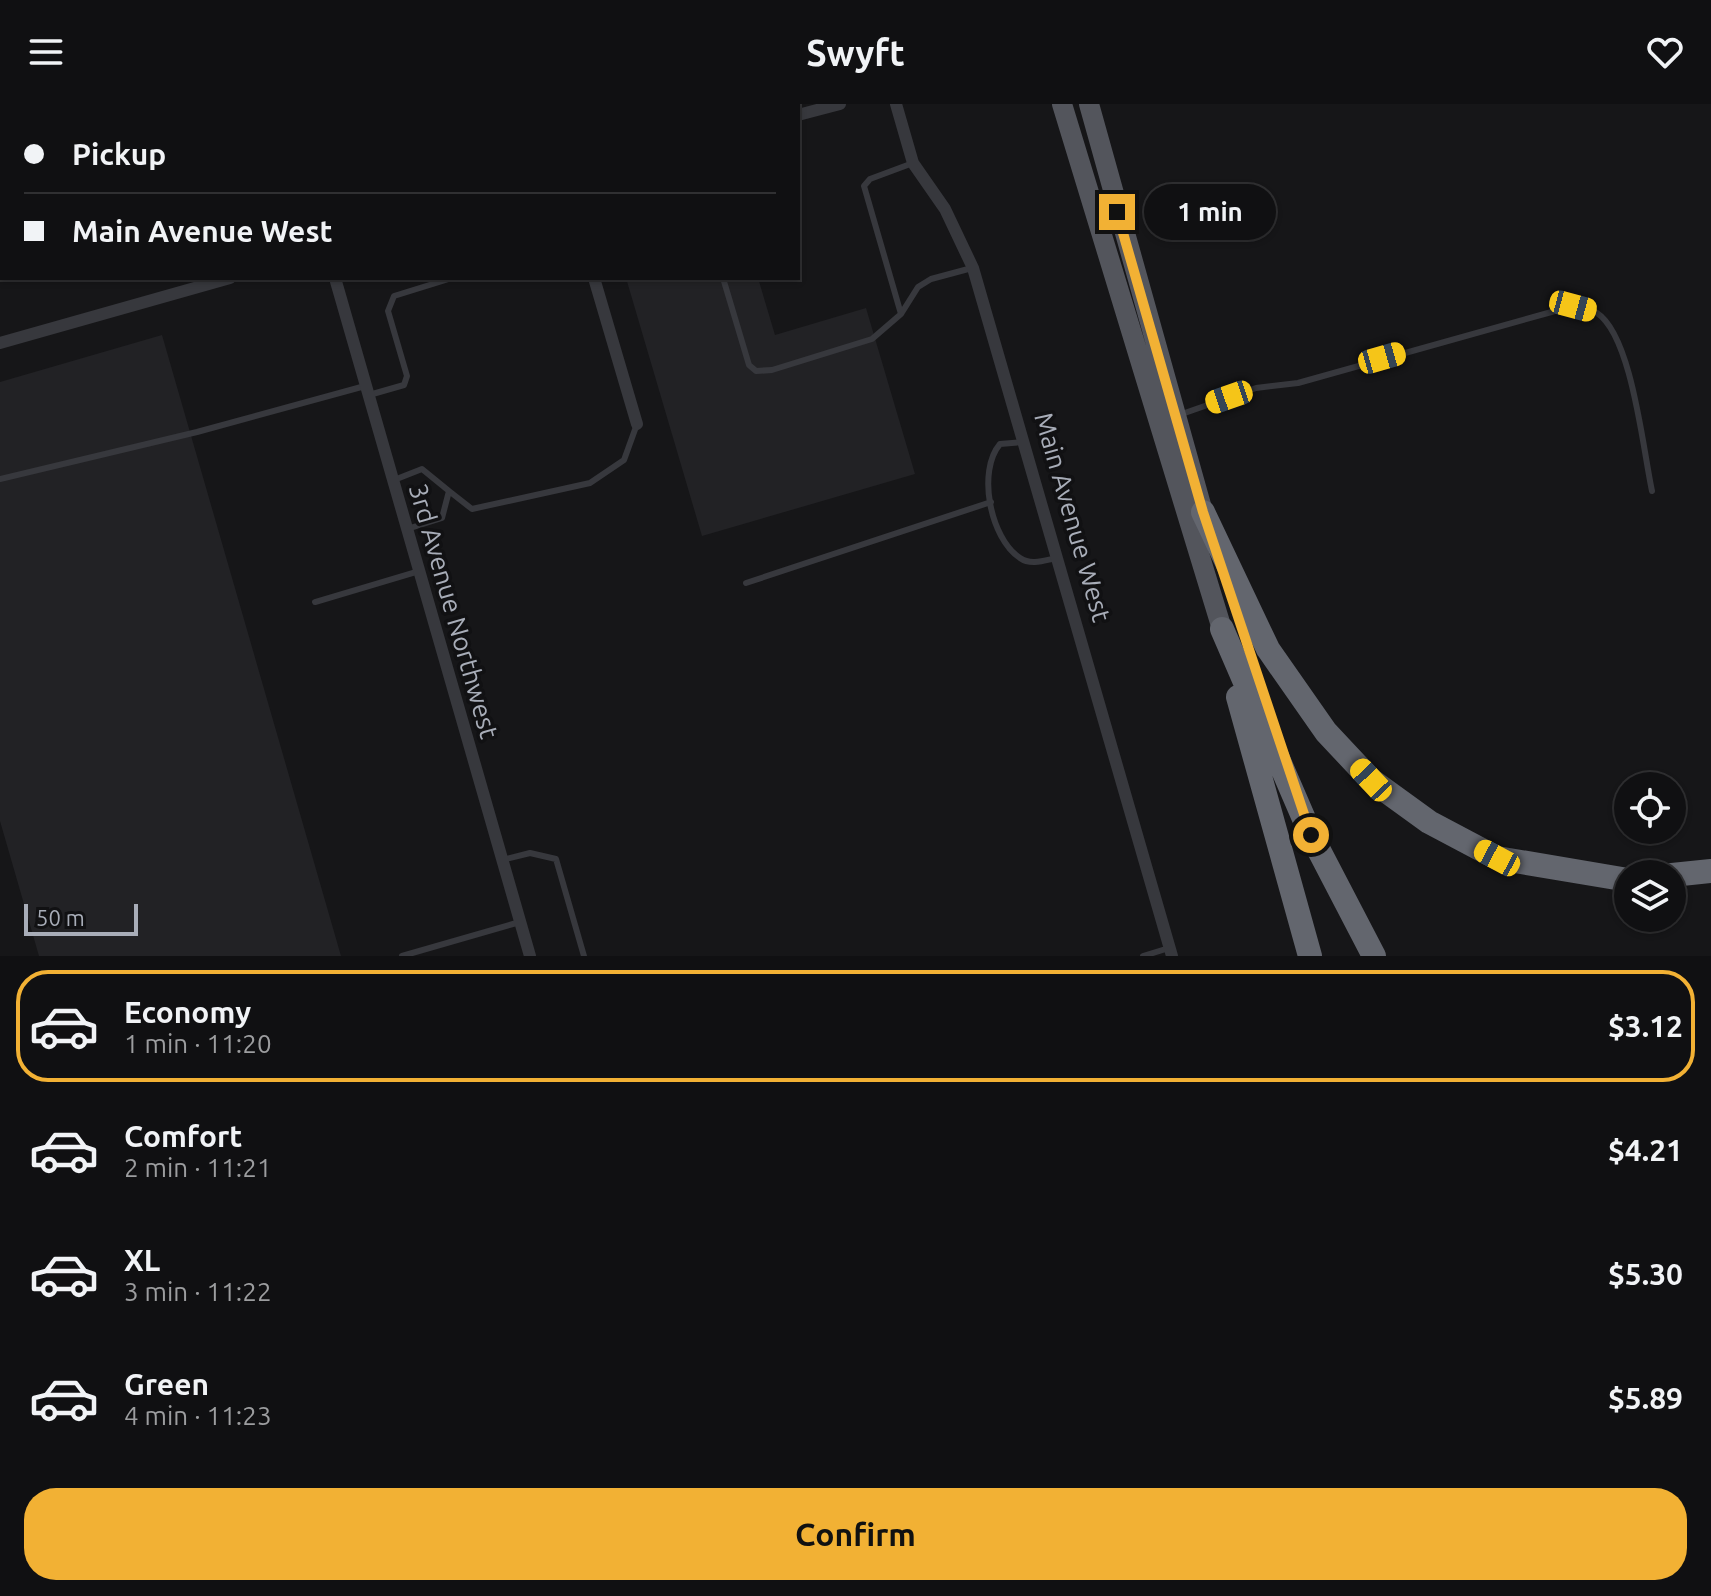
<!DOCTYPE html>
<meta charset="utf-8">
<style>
body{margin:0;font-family:Ubuntu,sans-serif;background:#1e1e20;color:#f1f3f6;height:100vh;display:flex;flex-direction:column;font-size:30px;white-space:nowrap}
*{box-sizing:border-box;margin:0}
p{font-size:26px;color:#9c9d9f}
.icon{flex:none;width:44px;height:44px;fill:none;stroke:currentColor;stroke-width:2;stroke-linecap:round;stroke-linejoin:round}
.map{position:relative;height:852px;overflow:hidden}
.details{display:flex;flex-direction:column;background:#101012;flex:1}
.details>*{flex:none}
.hud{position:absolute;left:0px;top:0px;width:800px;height:176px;box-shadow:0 2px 6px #0004,0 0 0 2px #303032;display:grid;align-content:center;height:176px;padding:0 24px;background:#101012}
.controls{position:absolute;left:1614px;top:668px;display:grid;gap:16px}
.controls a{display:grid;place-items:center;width:72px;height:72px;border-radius:50%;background:#101012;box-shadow:0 2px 6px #0004,0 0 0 2px #303032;font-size:40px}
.scale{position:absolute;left:24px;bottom:20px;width:114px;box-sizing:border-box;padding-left:8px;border:4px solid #a8adb8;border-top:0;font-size:22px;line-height:28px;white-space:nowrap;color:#a8adb8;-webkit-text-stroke:6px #111113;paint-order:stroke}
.end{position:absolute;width:36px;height:36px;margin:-18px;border:10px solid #f2b134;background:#111;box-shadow:0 0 0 4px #111}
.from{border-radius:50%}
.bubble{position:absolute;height:56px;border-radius:28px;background:#101012;box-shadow:0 2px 6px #0004,0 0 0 2px #303032;font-size:26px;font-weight:600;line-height:56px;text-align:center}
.car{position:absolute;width:24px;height:48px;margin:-24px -12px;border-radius:10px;box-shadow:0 0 6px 2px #0007;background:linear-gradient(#f5c518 24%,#345 0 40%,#f5c518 0 76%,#345 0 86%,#f5c518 0)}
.hud b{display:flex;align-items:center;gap:28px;height:76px;font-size:30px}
.hud b+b{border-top:2px solid #303032}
.hud i{width:20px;height:20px;background:#f1f3f6}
ul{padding:14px 0 0;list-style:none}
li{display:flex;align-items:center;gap:24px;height:112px;margin:0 16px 12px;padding:0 8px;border:4px solid transparent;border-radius:32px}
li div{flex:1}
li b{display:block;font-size:30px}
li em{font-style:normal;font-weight:600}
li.current{border-color:#f2b134}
li>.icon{width:72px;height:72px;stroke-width:1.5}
.primary-button{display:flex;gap:16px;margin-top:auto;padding:16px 24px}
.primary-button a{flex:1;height:92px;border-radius:32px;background:#f2b134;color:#111;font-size:32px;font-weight:600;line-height:92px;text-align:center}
header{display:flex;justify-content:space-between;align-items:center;height:104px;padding:0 24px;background:#101012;font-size:36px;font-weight:600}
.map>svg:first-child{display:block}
.built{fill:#222225}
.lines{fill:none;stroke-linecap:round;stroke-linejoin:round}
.lane{stroke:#37383d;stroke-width:6}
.street{stroke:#37383d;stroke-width:12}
.primary{stroke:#53555c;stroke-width:20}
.highway{stroke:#63666e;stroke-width:24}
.route{stroke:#f2b134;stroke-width:10}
.labels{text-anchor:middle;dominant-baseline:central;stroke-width:7;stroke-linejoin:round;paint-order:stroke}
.street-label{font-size:26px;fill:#a8adb8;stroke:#111113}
</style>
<header><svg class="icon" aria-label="menu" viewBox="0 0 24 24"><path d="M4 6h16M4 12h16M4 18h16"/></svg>Swyft<svg class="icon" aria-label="heart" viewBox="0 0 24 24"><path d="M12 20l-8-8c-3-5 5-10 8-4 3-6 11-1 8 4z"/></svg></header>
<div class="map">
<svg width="1711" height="852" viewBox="0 0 1711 852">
<rect width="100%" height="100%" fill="#161618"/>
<path class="built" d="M626 174H758L775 231 866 204 915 370 702 432Z
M162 231 341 852H39L0 717V278Z"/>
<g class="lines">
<path class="lane" d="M165 0V2
M290 0 291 2
M344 0V2
M471 0V2
M698 0V2
M723 174 749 261 756 267 772 266 872 235 901 210 918 183 931 175 972 164
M901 210 864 82 870 75 913 59
M369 291 404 281 407 272 388 207 394 192 452 174
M1179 311 1256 284 1298 279 1573 202C1580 204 1591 205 1597 209 1632 232 1643 346 1652 387
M1023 338 1000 340C977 367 990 434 1020 454 1031 462 1046 456 1057 454
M0 375 197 328 365 282
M394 376 422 365 449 387 442 414 407 425
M449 387 472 405 590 379 624 356 637 320
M746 479 991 398
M315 498 419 467
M502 756 530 749 556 755 584 852
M402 852 520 818
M1143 852 1169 844"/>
<path class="street" d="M544 0V2
M896 0 913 59 945 105 973 164 1172 852
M798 11 840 0
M335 174 530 852
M594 174 637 320
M0 239 230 174"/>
<path class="primary" d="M1062 0 1222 525
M1089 0 1203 408"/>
<path class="highway" d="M1203 408 1268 545 1326 628 1371 676 1429 718 1497 754 1628 776
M1222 525 1311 731 1374 852
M1238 593 1310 852
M1672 771 1711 767"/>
</g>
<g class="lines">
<path class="route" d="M1117 108 1203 408 1311 731"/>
</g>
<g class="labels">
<g class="street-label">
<text transform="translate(1073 413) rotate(74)">Main Avenue West</text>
<text transform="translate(454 507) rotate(74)">3rd Avenue Northwest</text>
</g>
</g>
</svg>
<div class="controls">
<a><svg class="icon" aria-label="locate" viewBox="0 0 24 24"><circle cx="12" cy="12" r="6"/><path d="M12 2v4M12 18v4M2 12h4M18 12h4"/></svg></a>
<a><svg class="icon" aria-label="layers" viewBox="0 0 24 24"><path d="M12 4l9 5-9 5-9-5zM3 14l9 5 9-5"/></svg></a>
</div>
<div class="scale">50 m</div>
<i class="end from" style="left:1311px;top:731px"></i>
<i class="end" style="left:1117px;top:108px"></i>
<div class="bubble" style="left:1144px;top:80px;width:132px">1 min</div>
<i class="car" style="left:1573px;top:202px;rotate:105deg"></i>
<i class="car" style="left:1382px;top:254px;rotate:74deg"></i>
<i class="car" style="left:1229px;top:293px;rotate:251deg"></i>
<i class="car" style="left:1371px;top:676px;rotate:317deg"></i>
<i class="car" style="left:1497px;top:754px;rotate:298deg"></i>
<div class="hud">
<b><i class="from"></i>Pickup</b>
<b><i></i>Main Avenue West</b>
</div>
</div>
<section class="details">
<ul>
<li class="current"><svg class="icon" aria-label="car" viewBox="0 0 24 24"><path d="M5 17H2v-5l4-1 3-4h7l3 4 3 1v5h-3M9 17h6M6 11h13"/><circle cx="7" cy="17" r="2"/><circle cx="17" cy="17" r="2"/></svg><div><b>Economy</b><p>1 min · 11:20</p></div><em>$3.12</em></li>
<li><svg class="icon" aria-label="car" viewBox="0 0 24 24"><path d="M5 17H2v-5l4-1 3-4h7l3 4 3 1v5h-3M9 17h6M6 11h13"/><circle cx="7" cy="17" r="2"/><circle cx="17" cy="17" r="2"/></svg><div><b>Comfort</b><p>2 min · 11:21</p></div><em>$4.21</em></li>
<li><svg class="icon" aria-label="car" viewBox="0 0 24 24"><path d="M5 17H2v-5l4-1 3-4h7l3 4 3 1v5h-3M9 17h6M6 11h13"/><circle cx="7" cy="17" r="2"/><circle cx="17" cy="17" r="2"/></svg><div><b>XL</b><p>3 min · 11:22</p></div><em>$5.30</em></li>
<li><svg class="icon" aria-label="car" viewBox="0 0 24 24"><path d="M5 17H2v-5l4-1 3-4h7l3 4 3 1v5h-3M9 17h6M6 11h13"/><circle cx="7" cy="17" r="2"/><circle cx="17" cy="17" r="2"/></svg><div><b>Green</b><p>4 min · 11:23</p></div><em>$5.89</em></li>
</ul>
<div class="primary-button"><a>Confirm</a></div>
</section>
